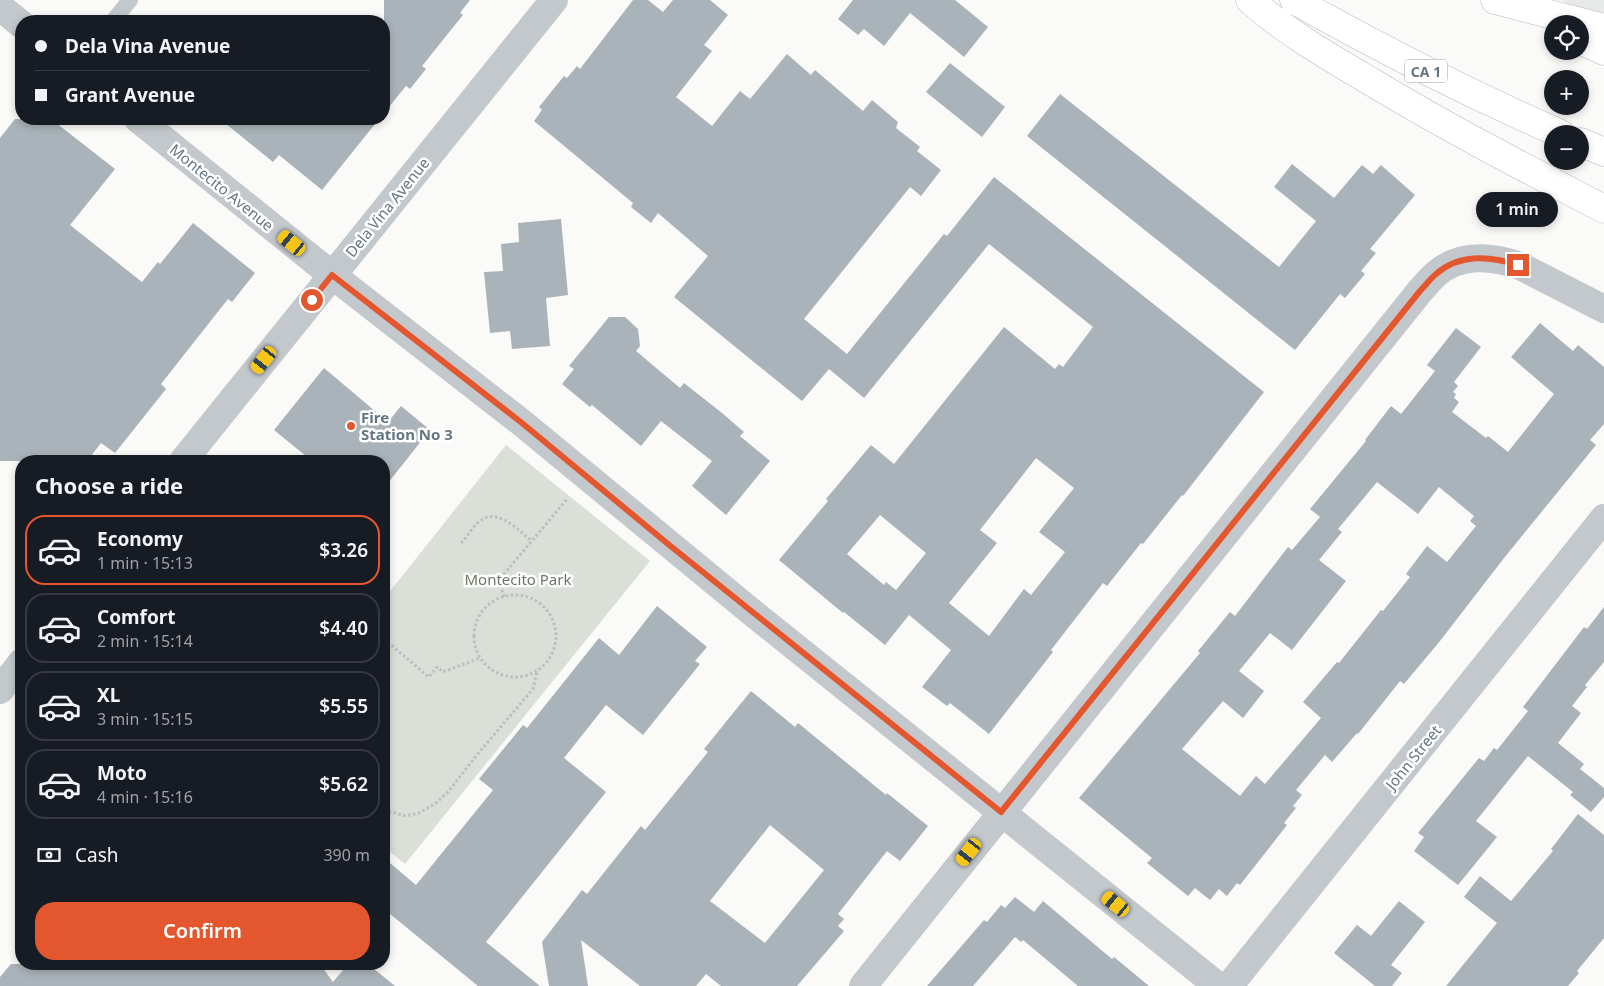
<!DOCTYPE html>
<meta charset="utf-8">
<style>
body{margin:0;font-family:"Noto Sans",sans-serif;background:#20242c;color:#f1f3f6;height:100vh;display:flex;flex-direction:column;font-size:19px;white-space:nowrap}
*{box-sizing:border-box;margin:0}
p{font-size:16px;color:#9ea1a6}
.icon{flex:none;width:28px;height:28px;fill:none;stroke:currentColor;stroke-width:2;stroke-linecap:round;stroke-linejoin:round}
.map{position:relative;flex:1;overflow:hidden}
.side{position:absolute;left:15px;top:455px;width:375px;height:515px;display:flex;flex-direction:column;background:#171b24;border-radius:20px;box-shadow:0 2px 8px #0003}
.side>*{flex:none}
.banner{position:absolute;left:15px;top:15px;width:375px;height:110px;border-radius:20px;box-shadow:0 2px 8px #0003;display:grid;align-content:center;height:110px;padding:0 20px;background:#171b24}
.tools{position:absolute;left:1544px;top:15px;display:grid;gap:10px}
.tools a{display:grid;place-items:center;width:45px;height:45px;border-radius:50%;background:#171b24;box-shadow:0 2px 8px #0003;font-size:25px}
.end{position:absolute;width:22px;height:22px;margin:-11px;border:6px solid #e4572e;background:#fff;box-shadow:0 0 0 2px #fff}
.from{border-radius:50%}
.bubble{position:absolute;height:35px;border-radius:18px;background:#171b24;box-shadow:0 2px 8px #0003;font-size:16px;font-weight:600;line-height:35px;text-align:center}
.car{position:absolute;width:15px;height:30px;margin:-15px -8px;border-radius:6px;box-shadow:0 0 4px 1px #0007;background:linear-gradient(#f5c518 24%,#345 0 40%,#f5c518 0 76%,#345 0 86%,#f5c518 0)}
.banner b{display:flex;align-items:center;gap:18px;height:48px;font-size:19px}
.banner b+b{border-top:1px solid #363941}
.banner i{width:12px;height:12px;background:#f1f3f6}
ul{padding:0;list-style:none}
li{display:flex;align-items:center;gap:15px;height:70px;margin:0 10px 8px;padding:0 10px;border:2px solid #363941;border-radius:20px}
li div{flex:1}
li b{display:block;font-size:19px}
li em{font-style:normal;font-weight:600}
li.on{border-color:#e4572e}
li>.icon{width:45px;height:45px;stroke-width:1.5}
h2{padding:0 20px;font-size:22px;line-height:60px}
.pay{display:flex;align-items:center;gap:12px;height:55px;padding:0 20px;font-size:19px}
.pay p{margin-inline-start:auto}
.button{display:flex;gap:10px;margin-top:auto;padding:10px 20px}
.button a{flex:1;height:58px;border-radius:20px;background:#e4572e;color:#fff;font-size:20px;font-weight:600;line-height:58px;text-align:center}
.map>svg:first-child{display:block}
.built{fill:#e8e9e9}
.green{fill:#dadfd7}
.building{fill:#aab3b9;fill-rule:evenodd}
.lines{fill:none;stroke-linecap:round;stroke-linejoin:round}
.motorway-casing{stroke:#b4b9bd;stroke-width:29}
.path{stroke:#bbbfc2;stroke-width:3;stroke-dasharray:2.5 2.5;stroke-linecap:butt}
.service{stroke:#c3c8cc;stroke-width:16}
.minor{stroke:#c3c8cc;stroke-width:28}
.motorway{stroke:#fff;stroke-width:28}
.route{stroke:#e4572e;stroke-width:6}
.poi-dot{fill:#e4572e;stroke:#fff;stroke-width:2}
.labels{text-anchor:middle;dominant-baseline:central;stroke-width:5;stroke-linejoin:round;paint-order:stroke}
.shield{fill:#fff;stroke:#939fa8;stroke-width:1}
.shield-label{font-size:14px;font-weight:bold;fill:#657683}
.street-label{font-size:15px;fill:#657683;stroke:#fff}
.poi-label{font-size:15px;font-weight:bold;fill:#657683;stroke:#fff;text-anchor:start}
.park-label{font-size:15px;fill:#687a64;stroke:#fff}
</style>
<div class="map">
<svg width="1604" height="986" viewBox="0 0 1604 986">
<rect width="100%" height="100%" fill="#fafaf8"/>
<path class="built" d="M1562 0H1604V14L1569 5Z"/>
<path class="green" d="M506 445 650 561 405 864 384 847V599Z"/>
<path class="building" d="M384 0H470L460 13 463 15 422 66 426 69 410 89 406 86 384 113Z
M633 0H648L663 12 673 0H710L728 15 704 45 712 51 676 97 712 126 740 91 750 99 787 54 811 75 815 70 863 111 872 100 898 122 896 128 920 147 917 151 941 170 921 196 910 187 804 319 847 354 944 234 947 236 994 177 1264 392 1183 496 1182 495 1143 544 1141 543 1107 586 1103 583 1051 650 1053 652 989 734 950 703 947 706 922 687 951 650 909 615 885 645 844 612 843 613 779 560 828 501 826 499 871 445 894 464 1004 327 1055 369 1059 364 1063 367 1093 327 989 244 864 398 829 369 802 401 674 297 708 256 658 213 651 223 631 207 633 203 534 121 542 110 539 107 564 76 567 78 577 66 580 69ZM1036 458 1074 488 1039 532 1065 552 1031 595 1024 589 989 636 949 603 997 543 980 530ZM880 515 926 553 896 590 886 582 884 585 847 554Z
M853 0H955L988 27 964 57 910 13 884 46 864 29 858 35 838 19Z
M950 63 1005 107 982 137 926 92Z
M1060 94 1279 267 1316 221 1274 187 1292 164 1334 198 1362 165 1373 174 1381 165 1415 195 1370 249 1376 253 1361 271 1365 274 1345 298 1340 294 1295 350 1027 136Z
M15 119H51L115 169 70 225 142 282 158 262 160 264 193 223 255 273 232 302 228 299 161 384 166 389 115 453 101 443 87 461H0V138Z
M220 119H379L322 190 279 155 273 162Z
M561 219 568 295 546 298 550 346 512 349 510 331 490 333 484 272 503 271 501 244 519 242 518 223Z
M609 317H625L638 329 640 346 636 351 680 388 684 383 722 413 744 432 740 436 770 461 726 515 692 486 712 461 661 421 641 446 592 405 590 407 562 384 574 369 569 366Z
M1540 323 1573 351 1578 345 1604 367V424L1590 440 1596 445 1504 558 1440 641 1404 684 1400 681 1358 734 1357 733 1332 762 1325 755 1296 790 1302 795 1293 806 1296 808 1284 823 1287 825 1240 885 1237 883 1227 896 1219 889 1210 900 1195 888 1188 896 1147 863 1152 858 1079 798 1200 653 1198 651 1230 612 1235 616 1288 547 1292 550 1320 517 1310 509 1366 441 1365 440 1391 406 1401 414 1435 371 1427 365 1456 328 1481 347 1454 382 1458 386 1453 392 1456 394 1454 398 1459 402 1452 412 1486 438 1488 436 1508 452 1554 394 1511 357ZM1377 482 1418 514 1439 487 1474 516 1470 521 1476 526 1447 562 1427 546 1406 574 1410 577 1383 611 1381 610 1339 663 1337 662 1303 702 1321 718 1265 784 1256 776 1240 796 1182 749 1223 701 1243 718 1264 691 1239 671 1270 633 1292 650 1346 581 1319 560 1342 532 1338 529Z
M324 368 388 422 401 406 430 430 384 488V461H312L274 430Z
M657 606 707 647 695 661 700 664 643 735 606 705 564 758 606 792 486 942 540 986H478L384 909V858L416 885 493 790 479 779 523 725 527 728 599 638 619 655Z
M1604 607V662L1585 685 1587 687 1572 706 1581 713 1558 743 1584 764 1580 769 1604 788V797L1591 812 1570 795 1573 792 1528 756 1476 821 1497 837 1458 885 1414 851 1424 837 1418 833 1479 758 1484 761 1494 748 1497 750 1528 711 1523 707 1584 627 1587 629Z
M751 691 795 727 798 723 886 795 887 793 928 826 900 861 887 851 838 914 844 919 838 926 844 931 797 986H721L706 974 696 986H640L581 940 588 986H549L542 942 582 890 587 894 641 826 645 830 708 752 704 749ZM770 825 824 870 765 943 710 901Z
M1578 814 1604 835V938L1577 971 1579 973 1568 986H1446L1497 923 1464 897 1480 876 1511 901 1553 851 1551 849Z
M1015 897 1034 912 1043 901 1112 959 1114 957 1149 986H1078L1023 940 1021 942 1015 937 973 986H927L984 920 987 922 1001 905 1005 908Z
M1399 901 1425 922 1391 965 1402 973 1392 986H1375L1334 953 1357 925 1371 936Z
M11 964H320L333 982 348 964H368L395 986H0V977Z"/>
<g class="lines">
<g class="motorway-casing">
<path id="motorway" d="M1250 0C1286 32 1329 57 1370 81 1446 127 1525 168 1604 209
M1294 0C1381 49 1470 94 1561 134
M1495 0 1604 28
M1580 40 1604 51
M1580 142 1604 152"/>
</g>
<path class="path" d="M461 543C468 536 474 524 483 519 500 509 520 532 532 541
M474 636a41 41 0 1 1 82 0a41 41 0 1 1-82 0Z
M504 597 499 580 568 498
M384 639 429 677 437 667 443 672 480 658
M384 810 406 816 419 813 436 803 448 792 476 756 533 689 537 671"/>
<path class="service" d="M113 21 130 0"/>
<path class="minor" d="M0 7 21 24
M138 119 332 275 522 423 754 614 1218 986
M183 461 554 0
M0 690 21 663
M863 986 1420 291C1425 286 1430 279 1436 274 1460 253 1490 256 1518 265L1604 309
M1229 986 1604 518"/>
<use href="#motorway" class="motorway"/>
</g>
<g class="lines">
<path class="route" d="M312 300 332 275 522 423 668 544 1001 812 1420 291C1425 286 1430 279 1436 274 1460 253 1490 256 1518 265"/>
</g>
<circle class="poi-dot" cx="351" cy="426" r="5"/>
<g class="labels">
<rect class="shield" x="1405" y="59.5" width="42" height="23" rx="4"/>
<g class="shield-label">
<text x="1426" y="71">CA 1</text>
</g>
<g class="street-label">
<text transform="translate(222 187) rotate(39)">Montecito Avenue</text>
<text transform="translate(387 207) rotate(-51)">Dela Vina Avenue</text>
<text transform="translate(1413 757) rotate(-51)">John Street</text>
</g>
<g class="poi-label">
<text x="361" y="417">Fire<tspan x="361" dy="17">Station No 3</tspan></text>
</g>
<g class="park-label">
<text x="518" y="579">Montecito Park</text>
</g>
</g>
</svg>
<div class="tools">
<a><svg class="icon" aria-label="locate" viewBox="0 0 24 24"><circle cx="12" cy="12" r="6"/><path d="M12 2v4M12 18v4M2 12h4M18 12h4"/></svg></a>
<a>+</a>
<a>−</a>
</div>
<i class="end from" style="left:312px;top:300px"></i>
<i class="end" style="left:1518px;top:265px"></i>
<div class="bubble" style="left:1476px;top:192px;width:82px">1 min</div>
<i class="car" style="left:292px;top:243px;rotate:309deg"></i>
<i class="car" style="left:264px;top:360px;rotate:219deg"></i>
<i class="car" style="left:969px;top:852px;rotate:218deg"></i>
<i class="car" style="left:1116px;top:904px;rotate:309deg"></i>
<div class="banner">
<b><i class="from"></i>Dela Vina Avenue</b>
<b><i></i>Grant Avenue</b>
</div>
<section class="side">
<h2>Choose a ride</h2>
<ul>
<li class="on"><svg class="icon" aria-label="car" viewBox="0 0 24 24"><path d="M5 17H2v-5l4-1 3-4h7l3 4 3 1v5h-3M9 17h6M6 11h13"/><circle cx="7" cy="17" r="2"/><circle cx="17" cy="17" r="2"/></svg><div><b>Economy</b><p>1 min · 15:13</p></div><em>$3.26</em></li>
<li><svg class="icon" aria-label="car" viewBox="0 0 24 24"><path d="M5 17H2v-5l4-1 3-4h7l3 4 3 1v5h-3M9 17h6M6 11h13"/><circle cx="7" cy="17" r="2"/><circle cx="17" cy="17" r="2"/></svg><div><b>Comfort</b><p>2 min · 15:14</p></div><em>$4.40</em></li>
<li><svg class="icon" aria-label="car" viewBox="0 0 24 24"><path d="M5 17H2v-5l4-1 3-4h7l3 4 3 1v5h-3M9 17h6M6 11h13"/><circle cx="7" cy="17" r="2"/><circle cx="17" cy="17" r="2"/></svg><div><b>XL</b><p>3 min · 15:15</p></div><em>$5.55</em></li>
<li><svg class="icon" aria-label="car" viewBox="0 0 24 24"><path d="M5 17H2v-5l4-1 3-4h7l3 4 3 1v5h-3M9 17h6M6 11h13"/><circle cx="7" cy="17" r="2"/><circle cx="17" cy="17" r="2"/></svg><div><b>Moto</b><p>4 min · 15:16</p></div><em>$5.62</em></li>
</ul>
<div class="pay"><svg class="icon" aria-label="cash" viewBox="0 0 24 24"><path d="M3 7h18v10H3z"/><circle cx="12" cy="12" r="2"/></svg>Cash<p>390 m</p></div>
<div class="button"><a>Confirm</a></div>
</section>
</div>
